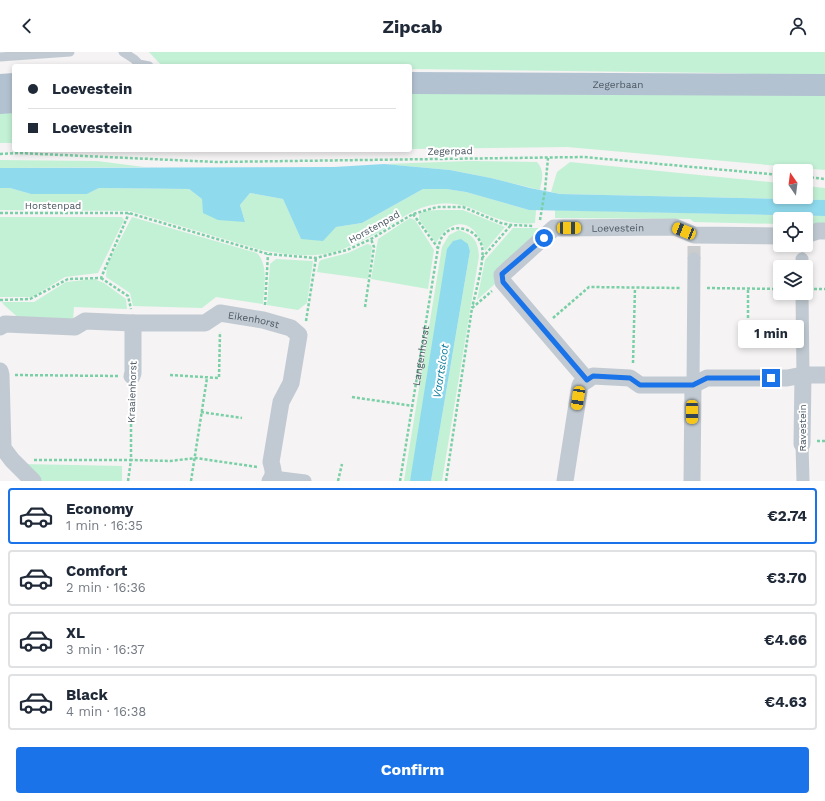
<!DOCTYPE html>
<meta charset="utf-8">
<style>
body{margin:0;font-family:"Work Sans",sans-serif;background:#f6f6f7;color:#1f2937;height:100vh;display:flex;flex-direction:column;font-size:15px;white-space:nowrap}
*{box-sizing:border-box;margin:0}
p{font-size:13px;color:#747a83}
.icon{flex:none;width:22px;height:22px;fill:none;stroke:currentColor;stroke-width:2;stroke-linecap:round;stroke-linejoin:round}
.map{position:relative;height:429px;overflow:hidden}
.sheet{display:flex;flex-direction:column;background:#fff;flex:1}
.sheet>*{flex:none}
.banner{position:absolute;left:12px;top:12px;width:400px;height:88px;border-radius:4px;box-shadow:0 2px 6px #0003;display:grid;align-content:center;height:88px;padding:0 16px;background:#fff}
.needle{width:26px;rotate:346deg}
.tools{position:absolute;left:773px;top:112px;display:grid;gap:8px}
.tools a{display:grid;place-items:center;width:40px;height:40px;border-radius:4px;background:#fff;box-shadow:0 2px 6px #0003;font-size:20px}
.end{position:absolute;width:18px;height:18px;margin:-9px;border:5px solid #1a73e8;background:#fff;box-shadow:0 0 0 2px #fff}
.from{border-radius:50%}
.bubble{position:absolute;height:28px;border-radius:4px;background:#fff;box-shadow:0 2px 6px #0003;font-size:13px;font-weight:700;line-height:28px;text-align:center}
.car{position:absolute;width:12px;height:24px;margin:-12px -6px;border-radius:5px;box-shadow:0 0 3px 1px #0007;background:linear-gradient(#f5c518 24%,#345 0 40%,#f5c518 0 76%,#345 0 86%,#f5c518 0)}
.banner b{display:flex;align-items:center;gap:14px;height:38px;font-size:15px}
.banner b+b{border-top:1px solid #e0e1e3}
.banner i{width:10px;height:10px;background:#1f2937}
ul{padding:7px 0 0;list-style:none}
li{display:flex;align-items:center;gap:12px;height:56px;margin:0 8px 6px;padding:0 8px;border:2px solid #e0e1e3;border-radius:4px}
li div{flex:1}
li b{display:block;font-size:15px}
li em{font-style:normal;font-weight:700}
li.selected{border-color:#1a73e8}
li>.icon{width:36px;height:36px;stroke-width:1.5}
.primary-button{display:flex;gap:8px;margin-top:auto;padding:8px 16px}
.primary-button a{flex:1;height:46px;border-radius:4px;background:#1a73e8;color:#fff;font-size:16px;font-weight:700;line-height:46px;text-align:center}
header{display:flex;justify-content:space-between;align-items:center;height:52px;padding:0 16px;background:#fff;font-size:18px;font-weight:700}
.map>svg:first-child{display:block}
.green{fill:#c3f1d5}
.water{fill:#90daee}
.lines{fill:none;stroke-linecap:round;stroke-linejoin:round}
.pedestrian-tunnel{stroke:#caccce;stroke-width:13;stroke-dasharray:13 6;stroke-linecap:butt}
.path{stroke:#7ad0a6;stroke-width:2.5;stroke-dasharray:3 2;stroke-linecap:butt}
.service{stroke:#c1cad2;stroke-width:9}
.pedestrian{stroke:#c1cad2;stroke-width:13}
.minor{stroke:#c1cad2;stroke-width:17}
.primary{stroke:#b3c2d1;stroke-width:22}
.route{stroke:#1a73e8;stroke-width:5}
.labels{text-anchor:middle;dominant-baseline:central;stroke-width:4;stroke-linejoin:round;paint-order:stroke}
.street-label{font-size:10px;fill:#4a5661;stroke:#fff}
.water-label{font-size:11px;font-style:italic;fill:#0c7c9b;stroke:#fff}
</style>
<header><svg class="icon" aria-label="back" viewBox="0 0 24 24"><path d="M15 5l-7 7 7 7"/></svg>Zipcab<svg class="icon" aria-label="person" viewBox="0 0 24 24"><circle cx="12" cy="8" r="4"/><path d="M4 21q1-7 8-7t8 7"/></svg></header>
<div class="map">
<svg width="825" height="429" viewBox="0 0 825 429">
<rect width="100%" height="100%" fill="#f5f3f3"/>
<path class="green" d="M149 0H825V24L719 21 410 17V14H162Z
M410 37 825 43V118L567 95 410 97Z
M14 55V91H0V56Z
M0 108 97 109 144 115 0 116Z
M470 109 537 110C545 119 542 127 540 138L491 126 450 118 384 112Z
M570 110 780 131V145H806V134L825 136V148L560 142 551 140 557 120Z
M0 136H10L31 142H87L99 136 189 137 202 147 245 170 240 153 250 141 283 147 301 187 336 175 362 171 423 137H446L466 140 529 158H536L535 171C524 172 513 172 502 168 478 161 466 149 438 152 414 155 397 169 378 181 372 184 365 187 359 190 350 194 340 199 330 201 308 206 283 202 261 198L130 159 0 158Z
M437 158H463L505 175 485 199C480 181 465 162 445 179 441 182 439 187 436 191L419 167V162L426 159Z
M555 158 825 164V172H806V167H780V172L694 170 690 167 555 166Z
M0 165H122L124 168 98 221 65 225 32 245H0Z
M132 165 257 201C269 214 264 235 263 252L216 245 202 256 133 254 130 241 106 225 107 213Z
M410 166 415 168 434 198 428 237 371 227 378 187Z
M513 176H549L496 231 477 248 485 208Z
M459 178C473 183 478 188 479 204L442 429H431L470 199 468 192 410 429H404L442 195 449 183Z
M367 192 371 193 372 196 368 227 317 220 319 210 321 208 348 201Z
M276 207 313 209 307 251 298 258 267 253 270 212Z
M94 227 104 231 126 247 127 257 74 255 73 269 21 268 4 253 2 250H34L66 230Z
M22 412 122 414V429H40Z"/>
<path class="water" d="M384 112 450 118 491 126 530 136 560 142 825 148V164L529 158 466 140 446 137H423L362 171 336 175 323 189 301 187 283 147 250 141 240 153 245 170 218 168 203 161 202 147 189 137 99 136 87 142H31L10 136H0V116L334 115Z
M461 187 468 192 470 199 431 429H410L447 197 453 189Z"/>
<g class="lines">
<path class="pedestrian-tunnel" d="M694 207V193"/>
<g class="path">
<path d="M0 102 18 101 217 110 584 105 780 123"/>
<path d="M806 125 825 127"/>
<path d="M0 161H129L268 202 316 206 347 198 371 187 413 162 437 155H463L501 171 511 173 533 174"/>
<path d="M413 162 438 196"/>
<path d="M540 168 545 138 548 106"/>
<path d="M482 206 511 173"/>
<path d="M101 226 128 244 131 257"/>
<path d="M707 236 780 237"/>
<path d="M814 237H825"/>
<path d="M0 248 30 247 68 227 101 226 129 161"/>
<path d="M265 253 268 202"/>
<path d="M365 255 374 195 371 187"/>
<path d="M553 266 589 235 680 236"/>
<path d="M306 269 316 206"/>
<path d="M748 286V236"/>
<path d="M633 311 635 236"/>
<path d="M15 323 118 324"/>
<path d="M170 323 219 326 220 280"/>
<path d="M352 345 413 354"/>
<path d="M201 360 242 366"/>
<path d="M817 389H825"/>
<path d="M34 408H131V338"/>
<path d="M128 429 131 408 170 409 196 406 257 415"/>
<path d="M191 429 207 326"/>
<path d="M338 429 342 412"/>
<path id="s1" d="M400 429 438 196C439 193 440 188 442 185 453 168 479 178 482 195 485 206 475 243 472 256"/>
<path d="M446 429 472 256 492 239"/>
</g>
<path class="service" d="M123 0 134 7 139 12 138 14
M0 5 70 0
M139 12 149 14"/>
<path class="pedestrian" d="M803 194V193
M802 215V207
M802 241 803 323
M693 333 694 207
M802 392 803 429
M273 425 305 429"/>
<g class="minor">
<path d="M806 183 818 179H825"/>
<path id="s2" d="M0 275 5 272 75 275 85 269 133 271H205L220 261 263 268 291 276 299 283 291 331 281 350 271 410C273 417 275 423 270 429"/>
<path d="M0 319 1 323 3 396 12 408 33 429"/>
<path d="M132 324 133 321V271"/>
<path id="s3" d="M587 328 503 230 502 223 554 176 675 175 694 183 780 184"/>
<path d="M802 392 803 323"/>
<path d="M565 429 580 333 593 324 630 326 640 333H693L707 326H787L803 323H825"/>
<path d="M692 429 693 333"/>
</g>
<g class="primary">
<path id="s4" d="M410 31 825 33"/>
<path d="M0 33 14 32"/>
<path d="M0 51 14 50"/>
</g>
</g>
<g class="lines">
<path class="route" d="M544 186 502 222 503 230 587 328 593 324 630 326 640 333H693L707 326H771"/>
</g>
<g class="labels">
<g class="street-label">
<text stroke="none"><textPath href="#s4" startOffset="208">Zegerbaan</textPath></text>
<text transform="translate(450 99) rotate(-1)">Zegerpad</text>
<text x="53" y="153">Horstenpad</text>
<text transform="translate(374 175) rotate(-29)">Horstenpad</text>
<text stroke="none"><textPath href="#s3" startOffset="270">Loevestein</textPath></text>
<text stroke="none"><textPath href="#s2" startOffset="260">Eikenhorst</textPath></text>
<text stroke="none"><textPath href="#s1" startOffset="127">Langenhorst</textPath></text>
<text transform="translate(132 340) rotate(-88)">Kraaienhorst</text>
<text transform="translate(802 376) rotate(-90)">Ravestein</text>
</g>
<g class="water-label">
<text transform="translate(441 319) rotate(-81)">Vaartsloot</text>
</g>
</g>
</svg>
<div class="tools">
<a><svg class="needle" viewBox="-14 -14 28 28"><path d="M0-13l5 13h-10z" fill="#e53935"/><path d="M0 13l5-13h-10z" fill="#747a83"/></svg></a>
<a><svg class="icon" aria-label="locate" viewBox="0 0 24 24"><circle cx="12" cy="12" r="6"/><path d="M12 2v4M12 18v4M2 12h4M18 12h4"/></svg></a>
<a><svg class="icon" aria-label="layers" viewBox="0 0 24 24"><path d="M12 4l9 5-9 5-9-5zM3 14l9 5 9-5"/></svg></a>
</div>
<i class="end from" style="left:544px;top:186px"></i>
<i class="end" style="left:771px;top:326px"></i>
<div class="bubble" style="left:738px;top:268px;width:66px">1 min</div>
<i class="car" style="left:569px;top:176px;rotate:90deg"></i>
<i class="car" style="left:684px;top:179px;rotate:292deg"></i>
<i class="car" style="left:578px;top:346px;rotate:189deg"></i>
<i class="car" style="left:692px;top:360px;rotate:180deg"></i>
<div class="banner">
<b><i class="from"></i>Loevestein</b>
<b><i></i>Loevestein</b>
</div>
</div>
<section class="sheet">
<ul>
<li class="selected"><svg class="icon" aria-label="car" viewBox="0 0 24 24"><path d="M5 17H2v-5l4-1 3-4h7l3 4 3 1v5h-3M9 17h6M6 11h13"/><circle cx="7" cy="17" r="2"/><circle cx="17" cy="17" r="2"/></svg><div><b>Economy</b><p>1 min · 16:35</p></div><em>€2.74</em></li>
<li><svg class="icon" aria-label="car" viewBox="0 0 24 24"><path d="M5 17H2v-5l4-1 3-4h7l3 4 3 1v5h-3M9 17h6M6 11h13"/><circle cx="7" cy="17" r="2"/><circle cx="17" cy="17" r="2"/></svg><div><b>Comfort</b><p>2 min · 16:36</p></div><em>€3.70</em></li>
<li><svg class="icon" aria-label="car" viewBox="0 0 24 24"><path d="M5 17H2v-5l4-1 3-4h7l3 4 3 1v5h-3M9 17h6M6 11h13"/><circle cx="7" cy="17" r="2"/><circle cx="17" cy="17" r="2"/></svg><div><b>XL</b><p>3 min · 16:37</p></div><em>€4.66</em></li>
<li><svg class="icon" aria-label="car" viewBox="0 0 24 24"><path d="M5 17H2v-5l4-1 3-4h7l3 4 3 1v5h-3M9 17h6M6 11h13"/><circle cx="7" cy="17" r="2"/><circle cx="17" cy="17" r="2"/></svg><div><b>Black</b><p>4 min · 16:38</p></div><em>€4.63</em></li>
</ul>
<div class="primary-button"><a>Confirm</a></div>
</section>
